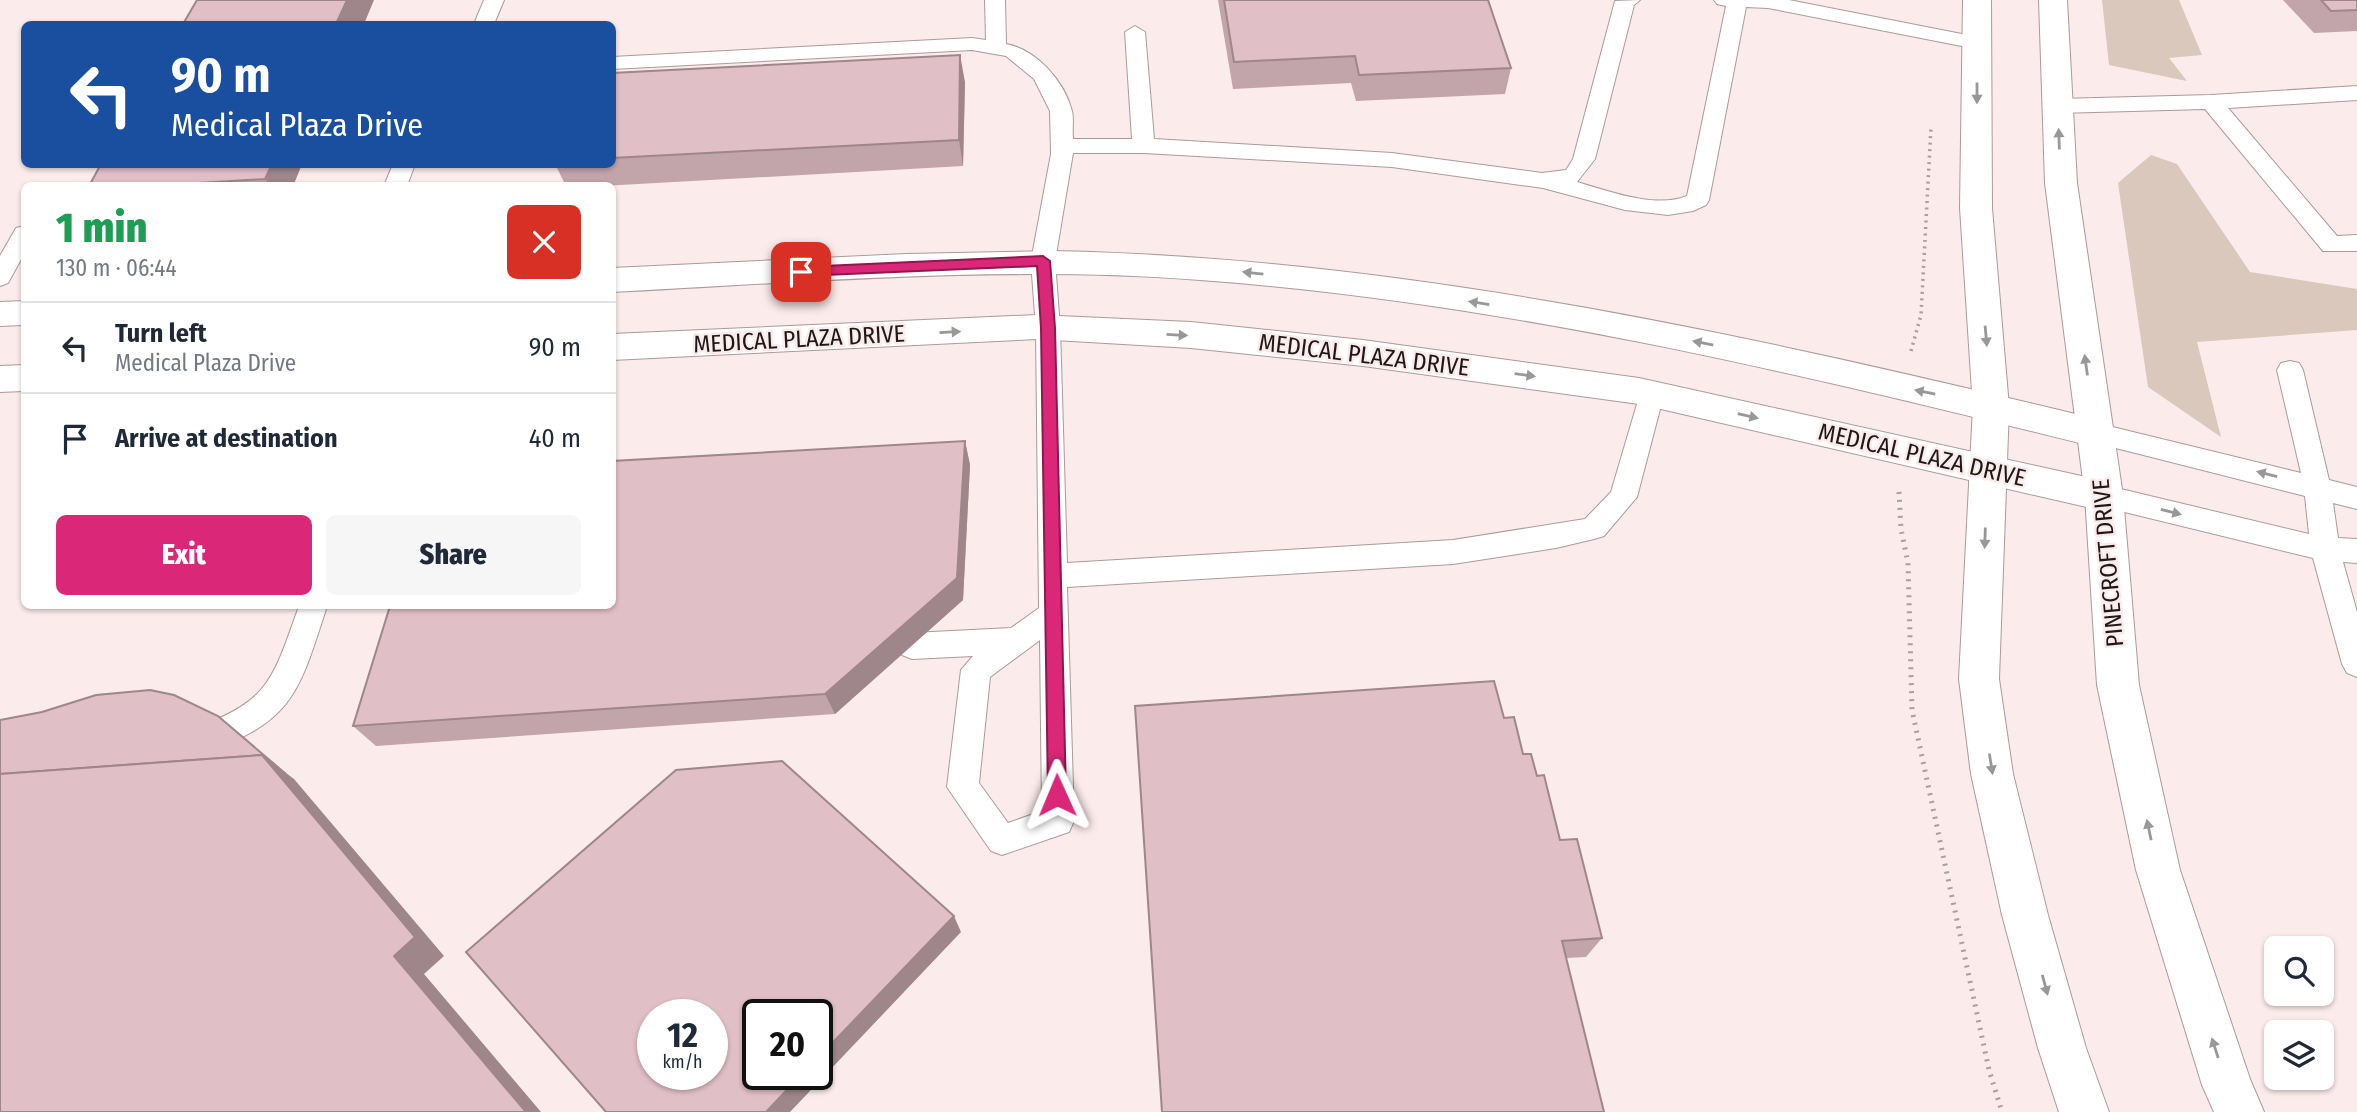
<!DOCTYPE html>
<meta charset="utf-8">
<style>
:root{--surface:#fff;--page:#f6f6f7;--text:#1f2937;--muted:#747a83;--line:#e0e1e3;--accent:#db2777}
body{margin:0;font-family:"Fira Sans Condensed",sans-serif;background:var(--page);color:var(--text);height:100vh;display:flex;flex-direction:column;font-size:26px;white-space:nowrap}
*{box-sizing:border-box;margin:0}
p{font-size:23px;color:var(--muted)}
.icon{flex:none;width:38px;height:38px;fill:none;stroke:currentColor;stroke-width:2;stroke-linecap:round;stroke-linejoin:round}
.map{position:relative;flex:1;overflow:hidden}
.sheet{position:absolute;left:21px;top:182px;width:595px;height:427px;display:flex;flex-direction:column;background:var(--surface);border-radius:10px;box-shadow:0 2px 5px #0004}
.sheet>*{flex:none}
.banner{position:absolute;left:21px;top:21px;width:595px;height:147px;border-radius:10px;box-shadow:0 2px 5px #0004;background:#1a4fa0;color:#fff;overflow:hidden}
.buttons{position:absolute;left:2264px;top:936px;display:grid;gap:14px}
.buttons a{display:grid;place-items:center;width:70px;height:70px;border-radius:10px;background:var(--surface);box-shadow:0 2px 5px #0004;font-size:35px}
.speed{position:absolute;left:637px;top:999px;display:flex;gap:14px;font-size:35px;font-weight:700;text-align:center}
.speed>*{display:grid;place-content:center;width:91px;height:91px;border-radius:50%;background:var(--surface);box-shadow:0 2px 5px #0004;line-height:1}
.speed small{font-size:18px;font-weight:400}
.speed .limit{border:4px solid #111;border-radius:10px;background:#fff;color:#111}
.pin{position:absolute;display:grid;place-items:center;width:60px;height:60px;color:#fff;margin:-30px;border-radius:14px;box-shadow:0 4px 10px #0006}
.me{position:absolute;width:77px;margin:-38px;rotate:359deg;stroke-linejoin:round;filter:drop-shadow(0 0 5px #0008)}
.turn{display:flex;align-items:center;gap:24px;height:147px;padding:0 35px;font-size:32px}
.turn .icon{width:91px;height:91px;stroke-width:2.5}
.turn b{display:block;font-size:49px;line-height:60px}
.round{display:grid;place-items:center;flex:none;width:74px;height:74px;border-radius:10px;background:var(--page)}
.head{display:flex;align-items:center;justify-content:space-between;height:119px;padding:0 35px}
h1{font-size:42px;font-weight:800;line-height:52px;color:#1e9e55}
.action{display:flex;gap:14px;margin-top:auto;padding:14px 35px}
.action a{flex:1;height:80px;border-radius:10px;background:var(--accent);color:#fff;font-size:28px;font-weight:800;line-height:80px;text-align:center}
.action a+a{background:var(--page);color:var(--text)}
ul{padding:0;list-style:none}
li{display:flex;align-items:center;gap:21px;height:91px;padding:0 35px;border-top:2px solid var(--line)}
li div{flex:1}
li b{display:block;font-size:26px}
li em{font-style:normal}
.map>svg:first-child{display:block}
.green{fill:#d9c8bb}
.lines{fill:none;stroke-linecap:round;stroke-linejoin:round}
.service-casing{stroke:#aa9b9a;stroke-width:2}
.minor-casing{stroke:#aa9b9a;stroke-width:2}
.tertiary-casing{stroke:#aa9b9a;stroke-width:2}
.path-far1{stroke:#ab9e9e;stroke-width:3.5;stroke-dasharray:2 4.5;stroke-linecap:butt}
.path{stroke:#ab9e9e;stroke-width:5;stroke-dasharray:2 6;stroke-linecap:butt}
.service{fill:#fff;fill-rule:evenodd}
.minor{fill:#fff;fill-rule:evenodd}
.tertiary{fill:#fff;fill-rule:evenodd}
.wall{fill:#c2a4ab}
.shaded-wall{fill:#9e868b}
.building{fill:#e1bfc7;stroke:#9e868b;stroke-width:2;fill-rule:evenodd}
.oneway{fill:#9a9797}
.route{fill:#db2777;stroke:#8e194d;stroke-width:2}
.labels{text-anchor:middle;stroke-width:5;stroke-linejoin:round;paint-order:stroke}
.street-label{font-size:24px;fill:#1e1818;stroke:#fbebea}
</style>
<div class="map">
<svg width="2357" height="1112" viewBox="0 0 2357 1112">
<rect width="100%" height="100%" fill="#fbebea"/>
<g class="green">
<path d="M2102,0h77l23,55 -33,3 18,23 -78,-16z"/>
<path d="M2151,155l26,9 73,108 107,17v41l-160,12 24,95 -73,-50 -30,-204z"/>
</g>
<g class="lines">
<g class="service-casing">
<g id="service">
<path d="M484,0h20l-10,24h-20z"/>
<path d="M985,0h20l1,44c30,5 59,38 66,67 2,9 0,19 1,28h59l-7,-107 10,-6 10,6 9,107 238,14 150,20 24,-3 7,-11 42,-158 25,-1 -6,5 -39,154 -18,23c31,9 79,27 110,14l39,-190 -9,-2 -3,-4h75l188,37 10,6 -10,6 -209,-41 -22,-1 -37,193 -3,5 -13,6 -25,4 -43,-5 -82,-22 -151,-21 -248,-14h-71l-18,108 5,67 7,235 386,-23 132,-21 26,-27 31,-105 9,-3 9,3 4,7 -27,103 -33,39 -10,3 -38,9 -103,16 -386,23 7,234 -5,11 -67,23 -11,-4 -44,-64 14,-117 12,-14 -61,3 -10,-4 -5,-9 5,-9 10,-4 99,-5 28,-20 -3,-280 -5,-67 20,-107 -1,-43 -16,-32 -28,-23 -34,-6 -360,19v-12l360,-19 14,2zM1040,640l2,171 -34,12 -29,-40 11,-106z"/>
<path d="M2357,86v14l-129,8 109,128 20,-1v16h-34l-118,-142 -147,4 -11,-7 11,-7 153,-4z"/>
<path d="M393,164h22l-8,22h-23z"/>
<path d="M24,226v28l-16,29 -8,3v-30l16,-28z"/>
<path d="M2290,361l9,2 4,7 26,110 28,7v22l-24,-6 5,35 19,1v24l-14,-1 14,50v65l-10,-4 -5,-9 -29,-106 -209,-51 -10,-3 -4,-8 4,-8 10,-3 205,49 -4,-38 -209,-53 -9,-3 -4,-7 4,-7 9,-3 205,50 -24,-103 4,-7z"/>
<path d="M299,606h28c-29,90 -34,116 -128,149l-11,-4 -4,-10 4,-10c81,-30 83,-46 111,-125z"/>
</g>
</g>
<g class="minor-casing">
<g id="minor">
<path d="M1053,251c354,7 700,85 1043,168l13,4 5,10 -5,10 -13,4c-295,-73 -592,-145 -896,-167 -195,-15 -392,2 -588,12v-24l294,-14z"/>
<path d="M24,301v24l-24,1v-24z"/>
<path d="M1037,315l154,7 172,18 276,38 465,103 13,4 6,11 -6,11 -13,4 -465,-107 -276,-38 -172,-18 -154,-9 -425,21v-26z"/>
<path d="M24,365v26l-24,1v-26z"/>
</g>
</g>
<g class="tertiary-casing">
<g id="tertiary">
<path d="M1963,0h28l1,208 17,199 -10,272 14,95 35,141 38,133 23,64h-50l-21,-64 -36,-133 -31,-141 -12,-95 14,-272 -13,-199z"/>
<path d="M2039,0h28l10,183 46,313 16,189 41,185 70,209 14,33h-50l-12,-27 -66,-215 -39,-185 -12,-189 -40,-313z"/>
</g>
</g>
<path class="path-far1" d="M1911,351l10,-36 10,-188"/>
<path class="path" d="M1899,492l2,37 7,34 4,147 77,360 13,42"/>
<use href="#service" class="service"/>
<use href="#minor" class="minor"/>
<use href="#tertiary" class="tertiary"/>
</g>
<g class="wall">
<path d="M1218,0h270l23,68 -6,26 -149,7 -5,-18 -118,6z"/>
<path d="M2283,0h74v31l-43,2z"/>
<path d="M612,73l353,9 -2,84 -361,20h-36l-11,-22h57z"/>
<path d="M302,164l-9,22h-204z"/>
<path d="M965,441l5,24 -7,135 -128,114 -459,32 -23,-20z"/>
<path d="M1504,718l19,36 14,22 23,64 42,98 -16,19 -20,1z"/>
</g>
<g class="shaded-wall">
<path d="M347,0h27l-10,24h-28z"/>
<path d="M960,55l5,27 -2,84 -4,-26z"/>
<path d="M272,164h30l-9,22h-23l-5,-7z"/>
<path d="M965,441l5,24 -7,135 -128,114 -10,-20z"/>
<path d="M262,755l32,24 150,177 -20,18 117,138h-15l-132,-156z"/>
<path d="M954,916l7,16 -171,180h-24l36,-38h15v-15z"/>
</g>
<g class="building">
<path d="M197,0h150l-11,24h-153z"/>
<path d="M1224,0h264l23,68 -152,7 -4,-19 -121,6z"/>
<path d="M2321,0h36v10l-26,1z"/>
<path d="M960,55l-1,85 -347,18v-85z"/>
<path d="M101,164h171l-7,15 -116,7h-60z"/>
<path d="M965,441l-8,137 -132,116 -472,32 37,-120h222v-145z"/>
<path d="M1494,681l10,37 10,-1 9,37h8l6,22 7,-1 16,65 17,-1 25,99 -40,3 42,171h-442l-27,-406z"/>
<path d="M150,690l24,5 44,21 68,58 -24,-19 -262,19v-54l42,-8 54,-17z"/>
<path d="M262,755l153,182 -21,19 132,156h-526v-338z"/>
<path d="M782,761l172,155 -137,143v-44h-59v59h44l-36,38h-160l-140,-160 210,-182zM653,1015h59v59h-59z"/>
</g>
<defs><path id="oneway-solid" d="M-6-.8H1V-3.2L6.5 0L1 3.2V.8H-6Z" transform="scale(1.75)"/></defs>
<g class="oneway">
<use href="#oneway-solid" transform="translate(1977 93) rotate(90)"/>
<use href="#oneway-solid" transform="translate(2059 139) rotate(-92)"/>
<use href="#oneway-solid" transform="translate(1253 273) rotate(-174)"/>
<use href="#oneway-solid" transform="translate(1479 303) rotate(-171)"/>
<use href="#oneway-solid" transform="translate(950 332) rotate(-3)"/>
<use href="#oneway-solid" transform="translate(1177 335) rotate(3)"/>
<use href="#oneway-solid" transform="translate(1986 336) rotate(85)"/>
<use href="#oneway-solid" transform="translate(1703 343) rotate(-168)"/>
<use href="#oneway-solid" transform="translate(2086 365) rotate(-98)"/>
<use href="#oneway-solid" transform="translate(1525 375) rotate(8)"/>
<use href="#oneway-solid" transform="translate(1925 392) rotate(-168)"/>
<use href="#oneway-solid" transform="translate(1748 416) rotate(13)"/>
<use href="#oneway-solid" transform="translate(2267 474) rotate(-166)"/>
<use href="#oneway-solid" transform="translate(2171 512) rotate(14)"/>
<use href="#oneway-solid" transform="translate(1985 538) rotate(92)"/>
<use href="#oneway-solid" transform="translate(1991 764) rotate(81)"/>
<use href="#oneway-solid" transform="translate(2149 830) rotate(-102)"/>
<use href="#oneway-solid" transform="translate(2045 985) rotate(75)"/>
<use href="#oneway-solid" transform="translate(2215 1048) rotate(-108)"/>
</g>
<path class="route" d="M1043,256l7,5 5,67 11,467 -2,6 -7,3 -6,-3 -3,-6 -7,-467 -4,-62 -236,10 -7,-4 7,-5z"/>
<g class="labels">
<g class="street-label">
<text transform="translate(799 339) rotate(-3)" y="8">MEDICAL PLAZA DRIVE</text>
<text transform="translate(1364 355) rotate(7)" y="8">MEDICAL PLAZA DRIVE</text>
<text transform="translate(1922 455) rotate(13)" y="8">MEDICAL PLAZA DRIVE</text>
<text transform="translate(2108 563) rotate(-95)" y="8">PINECROFT DRIVE</text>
</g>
</g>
</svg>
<div class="buttons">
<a><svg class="icon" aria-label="search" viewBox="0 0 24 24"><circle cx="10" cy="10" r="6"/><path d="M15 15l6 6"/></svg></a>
<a><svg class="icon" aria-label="layers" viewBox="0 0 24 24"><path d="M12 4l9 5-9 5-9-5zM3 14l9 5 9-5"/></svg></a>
</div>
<div class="speed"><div>12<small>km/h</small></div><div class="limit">20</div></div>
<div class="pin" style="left:801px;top:272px;background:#d93025"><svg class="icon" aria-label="arrive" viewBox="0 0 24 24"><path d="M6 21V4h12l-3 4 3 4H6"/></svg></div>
<svg class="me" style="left:1057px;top:795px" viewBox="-20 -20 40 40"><path d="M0-17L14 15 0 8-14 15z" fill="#db2777" stroke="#fff" stroke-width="4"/></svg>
<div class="banner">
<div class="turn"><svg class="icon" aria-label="left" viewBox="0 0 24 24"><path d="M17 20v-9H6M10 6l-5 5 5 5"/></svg><div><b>90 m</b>Medical Plaza Drive</div></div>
</div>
<section class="sheet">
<div class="head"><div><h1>1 min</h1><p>130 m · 06:44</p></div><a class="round" style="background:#d93025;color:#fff"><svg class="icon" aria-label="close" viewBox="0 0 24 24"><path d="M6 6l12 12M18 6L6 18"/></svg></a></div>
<ul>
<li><svg class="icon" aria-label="left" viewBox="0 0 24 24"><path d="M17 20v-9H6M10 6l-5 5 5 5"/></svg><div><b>Turn left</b><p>Medical Plaza Drive</p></div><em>90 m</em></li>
<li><svg class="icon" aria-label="arrive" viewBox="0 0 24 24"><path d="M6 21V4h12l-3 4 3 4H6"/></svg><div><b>Arrive at destination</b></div><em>40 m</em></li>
</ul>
<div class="action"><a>Exit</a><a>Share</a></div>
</section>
</div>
